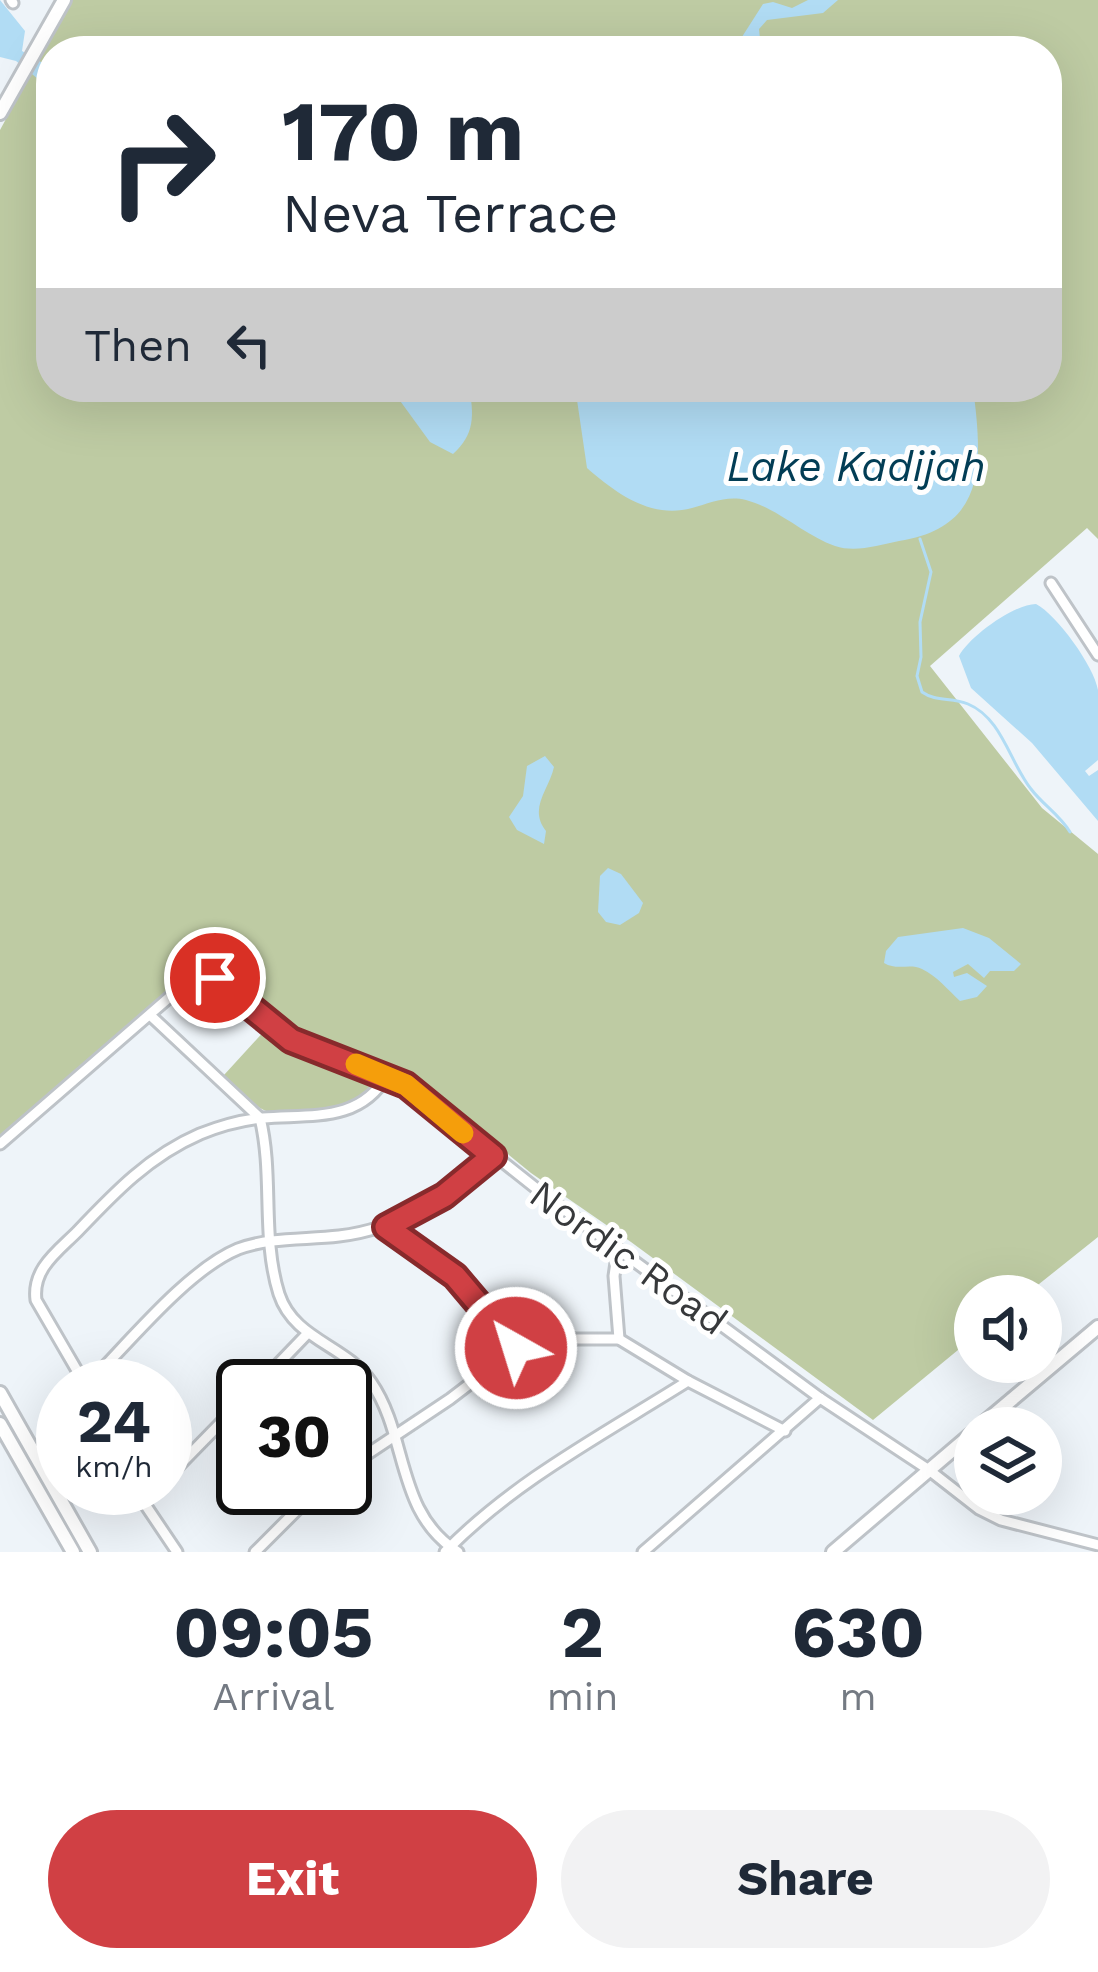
<!DOCTYPE html>
<style>
:root{--surface:#fff;--page:#f2f2f3;--text:#1f2937;--muted:#747a83;--accent:#d04044}
body{margin:0;font-family:"Work Sans",sans-serif;background:var(--page);color:var(--text);height:100vh;display:flex;flex-direction:column;font-size:45px;white-space:nowrap}
*{box-sizing:border-box;margin:0}
p{font-size:39px;color:var(--muted)}
.icon{flex:none;width:66px;height:66px;fill:none;stroke:currentColor;stroke-width:2;stroke-linecap:round;stroke-linejoin:round}
.map{position:relative;height:1552px;overflow:hidden}
.side{display:flex;flex-direction:column;background:var(--surface);flex:1}
.side>*{flex:none}
.hud{position:absolute;left:36px;top:36px;width:1026px;height:366px;border-radius:48px;box-shadow:0 12px 48px #0002;background:#fff;color:var(--text);overflow:hidden}
.buttons{position:absolute;left:954px;top:1275px;display:grid;gap:24px}
.buttons a{display:grid;place-items:center;width:108px;height:108px;border-radius:50%;background:var(--surface);box-shadow:0 12px 48px #0002;font-size:60px}
.speed{position:absolute;left:36px;top:1359px;display:flex;gap:24px;font-size:60px;font-weight:700;text-align:center}
.speed>*{display:grid;place-content:center;width:156px;height:156px;border-radius:50%;background:var(--surface);box-shadow:0 12px 48px #0002;line-height:1}
.speed small{font-size:30px;font-weight:400}
.speed .limit{border:6px solid #111;border-radius:18px;background:#fff;color:#111}
.pin{position:absolute;display:grid;place-items:center;width:102px;height:102px;color:#fff;margin:-51px;border:6px solid #fff;border-radius:50%;box-shadow:0 3px 12px #0007}
.me{position:absolute;width:132px;margin:-66px;rotate:321deg;stroke-linejoin:round;filter:drop-shadow(0 0 9px #0008)}
.turn{display:flex;align-items:center;gap:42px;height:252px;padding:0 48px;font-size:54px}
.turn .icon{width:156px;height:156px;stroke-width:2.5}
.turn b{display:block;font-size:84px;line-height:102px}
.then{display:flex;align-items:center;height:114px;padding:0 48px;background:#0003;gap:24px;font-size:45px}
.eta{display:flex;justify-content:space-evenly;align-items:center;height:204px;text-align:center}
.eta b{font-size:72px;font-weight:700;line-height:84px}
.cta{display:flex;gap:24px;margin-top:auto;padding:24px 48px}
.cta a{flex:1;height:138px;border-radius:72px;background:var(--accent);color:#fff;font-size:48px;font-weight:700;line-height:138px;text-align:center}
.cta a+a{background:var(--page);color:var(--text)}
.map>svg:first-child{display:block}
.green{fill:#becba3;fill-rule:evenodd}
.water{fill:#b1dcf4}
.lines{fill:none;stroke-linecap:round;stroke-linejoin:round}
.stream{stroke:#b1dcf4;stroke-width:3}
.minor-casing{stroke:#bec3c8;stroke-width:15}
.major-casing{stroke:#bec3c8;stroke-width:18}
.minor{stroke:#fff;stroke-width:9}
.major{stroke:#fff;stroke-width:12}
.route-casing{stroke:#872a2c;stroke-width:30}
.route{stroke:#d04044;stroke-width:21}
.slow{stroke:#f59e0b;stroke-width:21}
.labels{text-anchor:middle;stroke-width:10;stroke-linejoin:round;paint-order:stroke}
.street-label{font-size:39px;fill:#37393b;stroke:#fff}
.water-label{font-size:42px;font-style:italic;fill:#023d55;stroke:#fff}
</style>
<div class="map">
<svg width="1098" height="1552" viewBox="0 0 1098 1552">
<rect width="100%" height="100%" fill="#eef4f9"/>
<g class="green">
<path d="M71,0h1027v539l-11,-11 -157,138 112,142 56,46v383l-74,59h-49v40l-102,84 -242,-178 -100,-69 -125,-102 -108,-37 -93,-76 -205,177v-1005zM51,51h996v336h-996z"/>
<path d="M268,1027l31,22 73,25 6,11c-26,21 -87,42 -118,23 -13,-8 -25,-22 -36,-33z"/>
</g>
<g class="water">
<path d="M0,0l25,31 -3,20 19,11 10,1v65l-9,-8c2,-15 -8,-29 -4,-41l-22,-18 -16,-4z"/>
<path d="M808,0h30l-15,13 -56,7 -8,9 1,10 11,12h-38l30,-47 10,-2 19,6z"/>
<path d="M390,387h79c5,28 6,47 -16,67l-23,-12z"/>
<path d="M582,387h391c9,73 16,140 -74,154 -21,4 -43,12 -64,5 -31,-11 -56,-37 -89,-46 -19,-5 -36,3 -54,8 -41,11 -75,-14 -105,-40l-10,-68z"/>
<path d="M1036,604c21,11 58,62 62,86 0,22 0,48 0,70l-13,11 4,5 9,-6v51l-66,-78 -61,-55 -12,-32c10,-19 55,-52 77,-52z"/>
<path d="M545,756l9,11c-5,23 -26,41 -8,64l-2,13 -27,-14 -8,-13 14,-21 4,-30z"/>
<path d="M608,868l13,6 22,29 -4,10 -19,12 -14,-3 -8,-10 2,-36z"/>
<path d="M963,928l26,10 32,26 -7,7h-24l-6,7 -16,-14 -15,8 1,5 13,-4 20,13 -10,11 -17,4c-12,-11 -23,-25 -38,-32 -12,-6 -25,2 -38,-6l2,-12 12,-14z"/>
</g>
<g class="lines">
<path class="stream" d="M920,539l11,33 -11,50 1,35 -4,19 5,16c14,10 30,5 46,12 34,14 42,59 63,85 12,16 28,25 39,43"/>
<g class="minor-casing">
<g id="minor">
<path d="M11,0l2,3"/>
<path d="M1051,583l47,72"/>
<path d="M150,1015l110,103c14,57 1,119 19,176 15,46 67,51 92,88 38,55 24,130 87,170"/>
<path d="M0,1144l187,-162 15,-5 13,1 76,62 115,45 141,112 273,201 109,72 50,39 22,11 97,25"/>
<path d="M386,1227l70,49 60,72"/>
<path d="M618,1249l-4,27 5,63"/>
<path d="M86,1386l-50,-86c-4,-31 21,-48 41,-68 37,-39 72,-76 123,-98 20,-8 41,-14 63,-16 47,-4 97,5 124,-43"/>
<path d="M86,1386c40,-40 101,-116 152,-137 32,-12 67,-9 101,-13 62,-7 108,-40 154,-79"/>
<path d="M257,1386l50,-52"/>
<path d="M345,1469l105,-70 72,-55 29,-5h68l69,42 97,50"/>
<path d="M165,1480l78,-80"/>
<path d="M134,1488l43,64"/>
<path d="M143,1503l14,-15"/>
<path d="M255,1552l64,-64"/>
<path d="M445,1552c69,-71 159,-118 243,-171"/>
<path d="M643,1552l177,-154"/>
</g>
</g>
<g class="major-casing">
<g id="major">
<path d="M0,113l64,-113"/>
<path d="M0,1393l90,159"/>
<path d="M0,1424l73,128"/>
<path d="M978,1428l120,-101"/>
<path d="M833,1552l142,-121"/>
</g>
</g>
<use href="#minor" class="minor"/>
<use href="#major" class="major"/>
</g>
<g class="lines">
<g class="route-casing">
<path id="route" d="M215,978l76,62 115,45 87,71 -49,40 -58,31 69,49 61,72"/>
</g>
<use href="#route" class="route"/>
<path class="slow" d="M356,1064l50,21 57,48"/>
</g>
<g class="labels">
<g class="street-label">
<text transform="translate(629 1257) rotate(36)" y="14">Nordic Road</text>
</g>
<g class="water-label">
<text x="856" y="481">Lake Kadijah</text>
</g>
</g>
</svg>
<div class="buttons">
<a><svg class="icon" aria-label="sound" viewBox="0 0 24 24"><path d="M4 9h4l5-4v14l-5-4H4zM17 9q2 3 0 6"/></svg></a>
<a><svg class="icon" aria-label="layers" viewBox="0 0 24 24"><path d="M12 4l9 5-9 5-9-5zM3 14l9 5 9-5"/></svg></a>
</div>
<div class="speed"><div>24<small>km/h</small></div><div class="limit">30</div></div>
<div class="pin" style="left:215px;top:978px;background:#d93025"><svg class="icon" aria-label="arrive" viewBox="0 0 24 24"><path d="M6 21V4h12l-3 4 3 4H6"/></svg></div>
<svg class="me" style="left:516px;top:1348px" viewBox="-20 -20 40 40"><circle r="17" fill="#d04044" stroke="#fff" stroke-width="3"/><path d="M0-11L8 9 0 5-8 9z" fill="#fff"/></svg>
<div class="hud">
<div class="turn"><svg class="icon" aria-label="right" viewBox="0 0 24 24"><path d="M7 20v-9h11M14 6l5 5-5 5"/></svg><div><b>170 m</b>Neva Terrace</div></div>
<div class="then">Then<svg class="icon" aria-label="left" viewBox="0 0 24 24"><path d="M17 20v-9H6M10 6l-5 5 5 5"/></svg></div>
</div>
</div>
<section class="side">
<div class="eta">
<div><b>09:05</b><p>Arrival</p></div>
<div><b>2</b><p>min</p></div>
<div><b>630</b><p>m</p></div>
</div>
<div class="cta"><a>Exit</a><a>Share</a></div>
</section>
